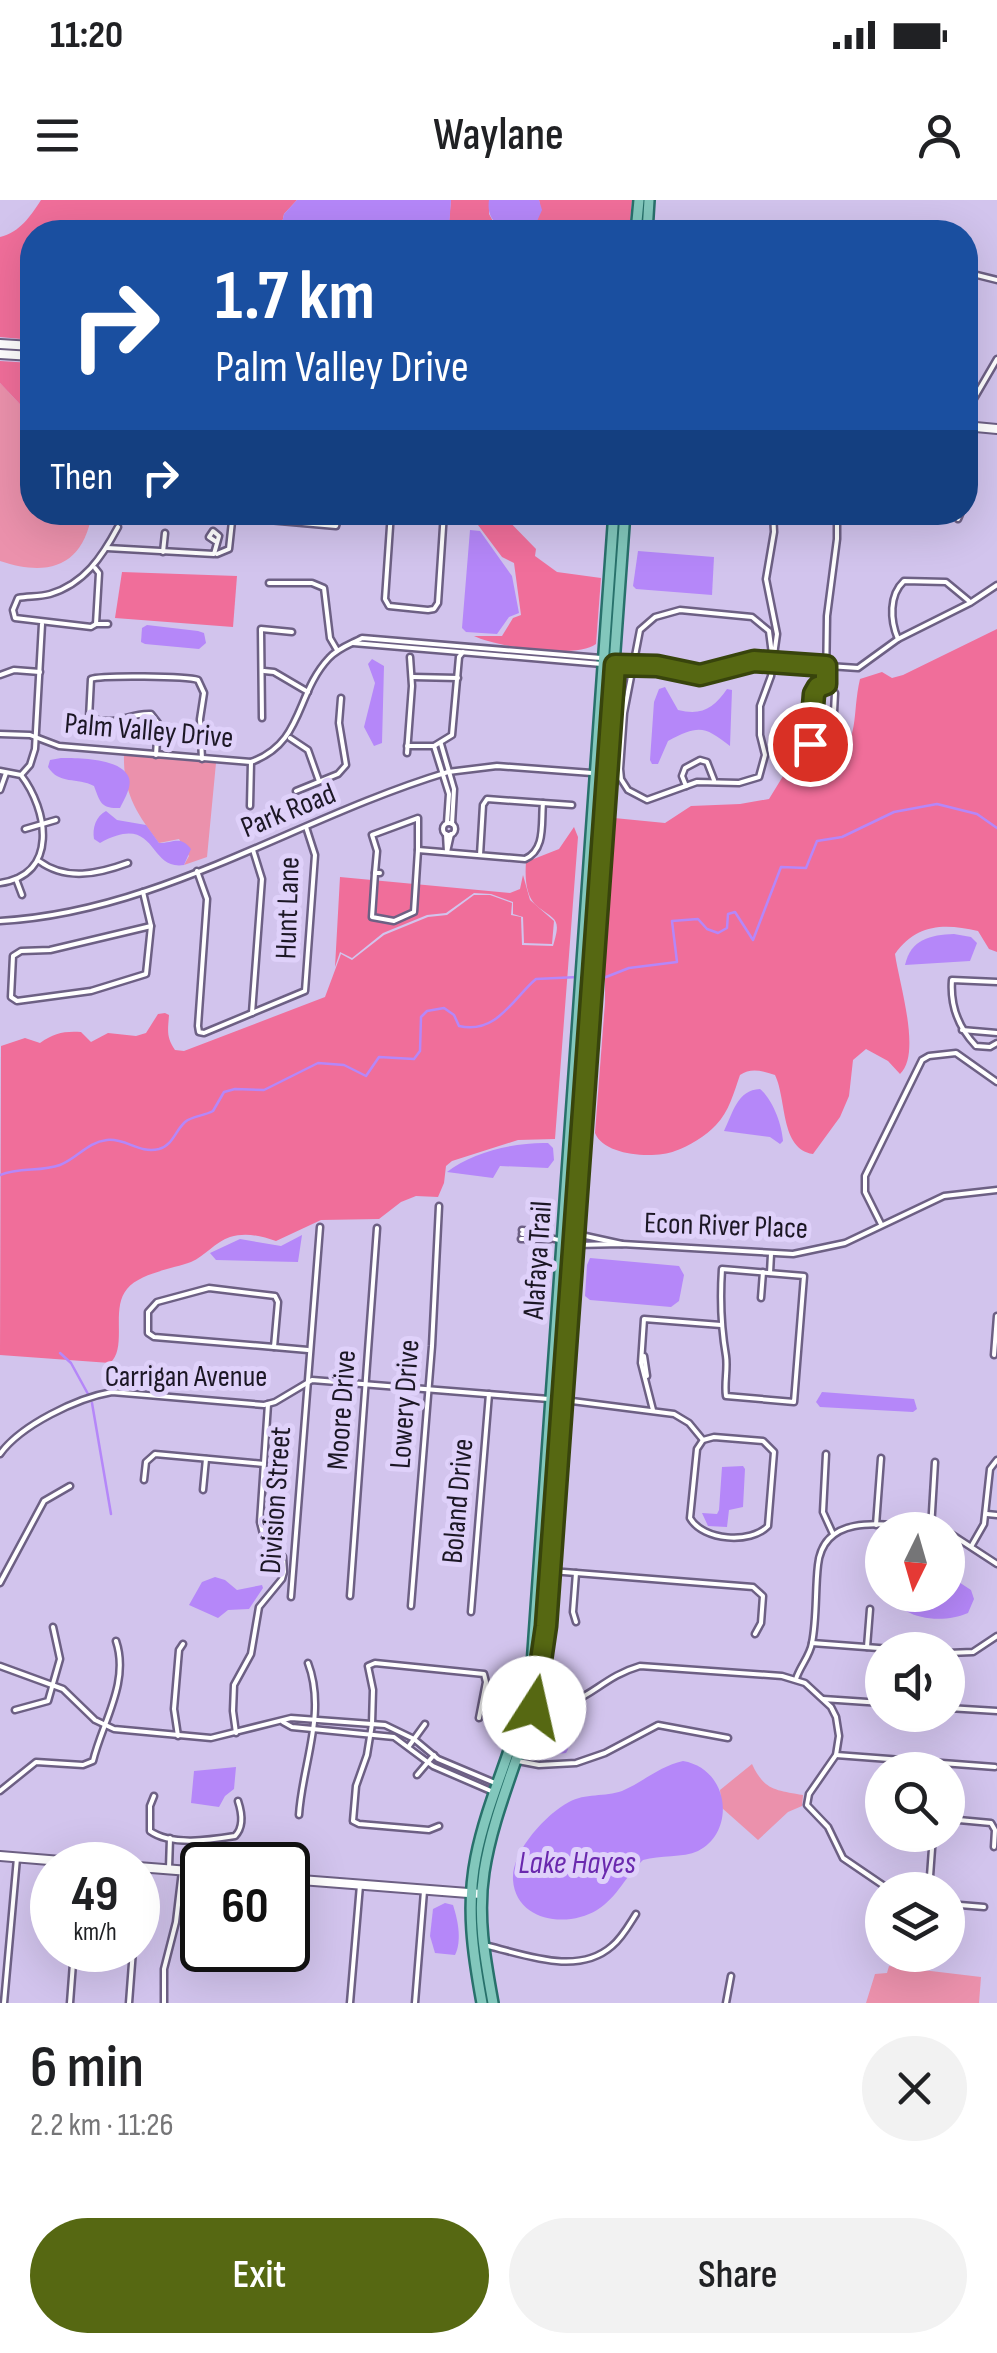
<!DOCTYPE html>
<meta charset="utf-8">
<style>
:root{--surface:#fff;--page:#f2f2f2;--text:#202124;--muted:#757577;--accent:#566812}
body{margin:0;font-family:"Sofia Sans Condensed",sans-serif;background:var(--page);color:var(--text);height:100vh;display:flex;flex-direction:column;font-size:38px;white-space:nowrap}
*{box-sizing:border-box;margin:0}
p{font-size:32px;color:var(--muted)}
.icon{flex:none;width:55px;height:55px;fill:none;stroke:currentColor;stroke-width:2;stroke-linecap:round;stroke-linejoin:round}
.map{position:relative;height:1803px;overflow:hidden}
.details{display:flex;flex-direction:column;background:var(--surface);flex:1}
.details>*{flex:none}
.top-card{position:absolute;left:20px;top:20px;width:958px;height:305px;border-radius:40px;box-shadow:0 10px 40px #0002;background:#1a4fa0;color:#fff;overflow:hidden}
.needle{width:65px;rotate:185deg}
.controls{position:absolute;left:865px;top:1312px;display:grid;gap:20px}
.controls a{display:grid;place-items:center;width:100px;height:100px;border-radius:50%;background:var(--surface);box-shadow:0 10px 40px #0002;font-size:50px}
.speed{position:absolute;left:30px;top:1642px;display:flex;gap:20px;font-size:50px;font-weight:700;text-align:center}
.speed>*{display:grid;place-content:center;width:130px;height:130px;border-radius:50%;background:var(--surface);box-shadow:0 10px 40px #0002;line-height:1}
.speed small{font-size:25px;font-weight:400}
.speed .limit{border:5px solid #111;border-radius:15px;background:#fff;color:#111}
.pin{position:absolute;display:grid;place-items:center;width:85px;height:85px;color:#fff;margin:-42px;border:5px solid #fff;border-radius:50%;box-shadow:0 2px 10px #0007}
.me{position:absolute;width:110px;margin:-55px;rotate:10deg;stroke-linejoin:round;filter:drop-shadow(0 0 8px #0008)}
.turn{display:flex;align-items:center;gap:35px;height:210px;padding:0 30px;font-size:45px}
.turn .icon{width:130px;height:130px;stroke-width:2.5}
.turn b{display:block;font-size:70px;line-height:85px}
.then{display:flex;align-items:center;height:95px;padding:0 30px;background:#0003;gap:20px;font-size:38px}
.round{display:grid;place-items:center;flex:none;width:105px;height:105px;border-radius:52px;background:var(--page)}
.summary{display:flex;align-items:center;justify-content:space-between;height:170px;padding:0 30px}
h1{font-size:60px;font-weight:600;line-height:75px}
.primary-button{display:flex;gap:20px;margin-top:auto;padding:20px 30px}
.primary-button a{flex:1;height:115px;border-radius:60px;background:var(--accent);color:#fff;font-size:40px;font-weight:600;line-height:115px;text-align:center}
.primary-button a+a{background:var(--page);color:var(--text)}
.status{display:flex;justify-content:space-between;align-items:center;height:70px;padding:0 50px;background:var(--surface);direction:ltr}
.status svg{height:28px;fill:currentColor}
header{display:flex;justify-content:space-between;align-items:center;height:130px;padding:0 30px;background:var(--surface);font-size:45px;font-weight:600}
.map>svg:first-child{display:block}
.green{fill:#eb91ac}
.forest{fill:#f06e9a}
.water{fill:#b587f9}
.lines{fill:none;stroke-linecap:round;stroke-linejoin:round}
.stream{stroke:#b587f9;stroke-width:2.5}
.street-casing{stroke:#6d6084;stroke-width:9}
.secondary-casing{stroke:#6d6084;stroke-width:12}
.primary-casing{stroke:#28716b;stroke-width:14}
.street{stroke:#fff;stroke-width:4}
.secondary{stroke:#fff;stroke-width:8}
.primary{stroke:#82c7bc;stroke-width:9}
.route-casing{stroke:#38440c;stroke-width:25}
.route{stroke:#566812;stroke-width:18}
.labels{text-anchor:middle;stroke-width:10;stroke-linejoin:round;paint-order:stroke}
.street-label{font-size:30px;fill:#1c1725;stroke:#dfd1fa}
.water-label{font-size:32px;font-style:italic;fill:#6a29ae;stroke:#dfd1fa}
</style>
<div class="status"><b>11:20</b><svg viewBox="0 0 49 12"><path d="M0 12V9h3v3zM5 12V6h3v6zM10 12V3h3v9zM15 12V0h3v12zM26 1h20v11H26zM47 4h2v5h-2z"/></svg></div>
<header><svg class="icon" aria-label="menu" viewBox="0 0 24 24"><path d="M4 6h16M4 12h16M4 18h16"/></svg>Waylane<svg class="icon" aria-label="person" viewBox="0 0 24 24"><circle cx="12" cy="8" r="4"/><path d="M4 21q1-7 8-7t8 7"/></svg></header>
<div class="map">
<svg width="997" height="1803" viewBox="0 0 997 1803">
<rect width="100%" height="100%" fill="#d2c4ed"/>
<g class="green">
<path d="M0,183l32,34v95l60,1c-9,54 -44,64 -92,48z"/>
<path d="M124,555l92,8 -9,94 -23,8 5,-9 -10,-17 -20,4c-22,-29 -36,-50 -35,-88z"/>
<path d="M752,1564c12,26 23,26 51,31l-1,11 -14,6 -30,28 -36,-32 -2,-18z"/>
<path d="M889,1766l92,11 -2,26h-113l9,-29 12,-1z"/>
</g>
<g class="forest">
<path d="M41,0h256l-13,14 -4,18h-248v108l-32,-3v-100c20,-5 30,-20 41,-37z"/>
<path d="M451,0h38v14l5,9 47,-12 -2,-11h93l-3,32h-181z"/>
<path d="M0,161l32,2v54l-32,-34z"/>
<path d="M472,313h29l35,36 -1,7 22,16 44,6 -5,66c-20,15 -100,3 -122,-8h28l11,-18 8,-3 -7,-52 -12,-6 -30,-40z"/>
<path d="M122,372l115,4 -4,51 -118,-9z"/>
<path d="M997,429v323l-8,-3 -11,-18c-34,-8 -62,-7 -83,23 4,29 27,100 5,120l-12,-13 -22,-12 -13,11 -4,36 -9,21 -27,37c-33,-5 -26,-54 -38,-79 -12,-4 -24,-8 -35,0 -6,17 -11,37 -24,50 -10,11 -27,21 -41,26 -21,8 -71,5 -80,-18l10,-131v-90l9,-94 51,5 26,-17 49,-2 29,-5 19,-31 2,-25 8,31c12,5 19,3 30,-6 34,-28 23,-50 32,-89l22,-7 10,6 11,-3z"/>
<path d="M574,627l4,10 -23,302 -37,1 -66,21 -6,5 -2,17 -6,14 -22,-1 -15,6 -22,17 -58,1 -45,21c-15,-5 -30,-9 -46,-4 -15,5 -25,19 -39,25 -19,7 -51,11 -64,27 -17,20 1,58 -17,74l-110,-8 1,-309 24,-8 15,5c14,-10 24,-12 41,-11l10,10 17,-9 28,3 10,-3 12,-19 7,-1 4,2c-1,15 -3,22 6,35l9,1 141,-54 16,-43 11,6 32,-25 44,-18 19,-2 27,-20h16l22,8 -1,12 10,2 1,28 31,1c8,-27 4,-25 -15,-39 -13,-10 -13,-31 -12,-45l33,-13z"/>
<path d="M523,675l7,25 24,21 -2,23 -28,-1 -1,-26 -10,-3v-12l-22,-8 -17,-1 -28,20 -19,2 -44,18 -31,25 -12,-6 -5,15 5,-90 170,16 10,-4z"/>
</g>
<g class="water">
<path d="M297,0h154l-2,28 -1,4h-168l4,-18z"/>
<path d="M489,0h50l3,10 -8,18c-23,5 -49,0 -45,-28z"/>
<path d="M470,330l10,1 32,45 7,37 -10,4 -12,17 -31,-2 -4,-4z"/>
<path d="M638,351l76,6 -2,38 -76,-6 -3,-3z"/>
<path d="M147,425l51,6 6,2 2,10 -7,6 -54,-5 -4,-2 1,-14z"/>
<path d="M372,459l12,7 -2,77 -8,3 -10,-19 11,-44 -7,-19z"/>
<path d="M665,487l13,23c24,6 36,-2 49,-21l5,1 -2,56c-25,-19 -30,-22 -62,-5l-10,23h-6l-2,-4 4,-58 5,-13z"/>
<path d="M61,558c17,0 61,0 68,20 3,9 -5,22 -9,30 -19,1 -20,-6 -26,-22 -17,-9 -35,-1 -46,-19l2,-7z"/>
<path d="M106,611l11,9 29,5 13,18c15,0 21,-8 32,6l-7,16c-37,6 -26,-54 -84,-22l-6,-4c-2,-11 2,-23 12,-28z"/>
<path d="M954,734l17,3 6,6 -7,18 -65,4c6,-26 25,-30 49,-31z"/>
<path d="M760,889c13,11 22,36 23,52l-3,3 -10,-7 -46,-6c9,-18 13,-41 36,-42z"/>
<path d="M548,943l5,5 1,12 -6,8 -48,-2 -7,12 -46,-6c25,-20 69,-30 101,-29z"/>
<path d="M302,1035l-4,27 -82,-2 -6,-7 30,-14 41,7z"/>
<path d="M590,1058l89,8 5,9 -5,26 -8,6 -81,-7 -5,-4 2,-31z"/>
<path d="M822,1192l92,7 3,10 -4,3 -93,-5 -4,-5z"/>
<path d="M743,1266l2,3 -2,38 -14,3 -2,17 -19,-1 -6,-13 15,1 2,-4 3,-43z"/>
<path d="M948,1375l23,15 3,9 -6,14c-18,8 -45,8 -62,-2v-16h42z"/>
<path d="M215,1377l10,3 12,10 25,-5 1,3 -14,21 -21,1 -10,8 -29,-13 13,-23z"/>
<path d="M560,1519l7,1c3,10 5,24 -1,33l-25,3 -3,-16 4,-17z"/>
<path d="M683,1561c47,8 53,71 15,90 -15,7 -38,4 -55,9 -17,15 -25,37 -46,50 -29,18 -81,12 -84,-30 -2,-28 33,-66 56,-78 16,-9 36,-5 53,-11 21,-9 38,-25 61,-30z"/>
<path d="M236,1567l-2,22 -9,7 -6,11 -28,-4 3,-32z"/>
<path d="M445,1703l8,2c5,15 9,36 2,50l-20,-2 -5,-17 3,-27z"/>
</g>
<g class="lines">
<g class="stream">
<path d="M596,777h10l23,-9 48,-6 -5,-41 26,-2 9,10 11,4 9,-5 1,-14 7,-2 18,28 28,-73 25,1 11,-27 25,-4 52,-25 43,-8 40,10 20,14"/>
<path d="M0,975c19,-8 41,-3 60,-10 18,-7 27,-23 47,-25 19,-2 32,14 52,9 14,-4 16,-18 26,-27 7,-6 19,-6 28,-11l11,-19 11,-3 29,1 54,-27 26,2 22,11 13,-19 35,2 6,-8 1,-34 6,-6 17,-3 10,7 5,11c38,9 55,-29 77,-47l42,-2"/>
<path d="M60,1153l11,10 17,31"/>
<path d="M92,1203l19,111"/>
</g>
<g class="street-casing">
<g id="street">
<path d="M965,72l32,8"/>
<path d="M965,214l32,-55"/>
<path d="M248,312l-1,6 89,8 4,-14"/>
<path d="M391,312l-6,87 4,7 39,4 6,-1 4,-6 6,-91"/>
<path d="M898,315v-3"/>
<path d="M958,319l3,-7"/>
<path d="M107,348l107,6 5,-18 -6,-5 -4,6 6,4"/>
<path d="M163,352l2,-19"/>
<path d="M217,354l12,-5 4,-37"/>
<path d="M95,368l4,5 -3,51h12"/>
<path d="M269,383h43l12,5 6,50 7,12"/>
<path d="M96,424l-5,3 -76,-9 -2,-8 5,-12c10,-2 21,-1 32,-4 34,-10 52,-37 68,-67"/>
<path d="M898,439c-8,-19 -9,-44 6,-58l42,1 23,19"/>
<path d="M353,443l249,21"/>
<path d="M616,458l12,1 6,5"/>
<path d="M773,462l-4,-31 -17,-14 -72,-7 -25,7 -15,13 -16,83 -4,56 1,10 7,11 19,10 50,-18 42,1 20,-6 6,-22 -5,-20v-29l11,-30 6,-42 -11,-55 8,-47 -1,-20"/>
<path d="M616,465l55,3 29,7 55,-14 103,7 40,-29 72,-36 27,-18"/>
<path d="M264,471l10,1 34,20"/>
<path d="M0,475l14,-5 26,2"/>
<path d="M413,477l45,1"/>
<path d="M826,484c-20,9 -15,41 -16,60l12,14 9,-3 5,-8 -3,-16 2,-38 -9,-9 1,-68 10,-77v-27"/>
<path d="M262,518l-1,-89 31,3"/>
<path d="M0,534l30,1 29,11 192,16c53,-19 44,-68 78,-104 9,-10 22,-14 33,-20l239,20"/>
<path d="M290,538l18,12 11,31"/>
<path d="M441,544l13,45 -2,35"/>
<path d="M407,546h27l18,-11 7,-78 4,-5"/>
<path d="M434,546l15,48 -2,29"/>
<path d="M407,553l5,-67 -2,-29"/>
<path d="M156,555l2,-32 -7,-9c-26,-1 -28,13 -62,4l2,-39c10,-4 96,-3 107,1l6,13 -4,26 2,40"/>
<path d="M0,571l21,4c27,35 38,100 -21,108"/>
<path d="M22,574l8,-9 5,-16 7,-125"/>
<path d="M686,586l-4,-10 3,-8 15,-8 7,2 7,18"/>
<path d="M0,590l6,-17"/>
<path d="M296,591l42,-17 8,-9 -7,-42 2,-25"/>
<path d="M543,603l29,2"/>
<path d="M250,606l1,-44"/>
<circle cx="449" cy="629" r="6"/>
<path d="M25,629l31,-9"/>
<path d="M446,634l1,18 4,-18"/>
<path d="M39,661c27,20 59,13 89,2"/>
<path d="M197,671l10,28 -9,127 1,6 5,1 101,-42 10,-136 -9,-28"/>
<path d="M375,673l2,-22 -5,-16 46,-17v32"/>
<path d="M380,673h-5l-3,44 22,4 20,-9 4,-62 107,9c21,-9 16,-36 18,-56l-56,-4 -4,6 -3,50"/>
<path d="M16,679l6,16"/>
<path d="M143,692l8,34"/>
<path d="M0,721c160,-9 298,-104 448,-149l49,-6 95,7"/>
<path d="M151,726l-5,48 -55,17 -74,10 -6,-4 2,-41 8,-5 29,-1z"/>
<path d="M997,782l-45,-2c-2,26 6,47 24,66l14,1 7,-4"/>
<path d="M252,813l10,-134 -9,-29"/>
<path d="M962,830l35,3"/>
<path d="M881,1024l-16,-32v-16l57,-116 7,-4 27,-3 41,29"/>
<path d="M575,1029l6,6 41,9"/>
<path d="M522,1030c15,1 24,8 37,10"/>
<path d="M522,1034l25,2"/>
<path d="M521,1039h29"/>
<path d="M575,1045l47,-1 171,10 52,-11 99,-47 53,-6"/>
<path d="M722,1069l82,7 -10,126 -68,-6c-2,-13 2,-27 0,-40 -5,-29 -6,-57 -4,-87z"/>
<path d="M770,1073l1,-19"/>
<path d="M209,1088l66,8 3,6 -4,45 -120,-10 -6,-4v-21l9,-10z"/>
<path d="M761,1098l2,-26"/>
<path d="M274,1147l34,3"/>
<path d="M994,1155l3,-39"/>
<path d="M644,1156l3,20"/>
<path d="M564,1200l110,14 15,9 14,17"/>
<path d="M653,1210l-12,-47 3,-44 77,6"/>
<path d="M714,1237l49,4 11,11 -6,74c-17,18 -65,15 -78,-8l7,-69 6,-9z"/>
<path d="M0,1254c21,-29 77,-56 112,-62l152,13 11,-3 37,-22 237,19"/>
<path d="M826,1254l-3,58 10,22"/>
<path d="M144,1280l2,-18 9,-8 109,10"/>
<path d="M203,1290l3,-31"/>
<path d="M987,1314l10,1"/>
<path d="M876,1325l5,-67"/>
<path d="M931,1329l4,-67"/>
<path d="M948,1332l49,32"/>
<path d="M972,1345l12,-21 6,-55 7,-9"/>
<path d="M551,1371l202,16 10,9 -2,27 -6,11"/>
<path d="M576,1373l-3,39 3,10"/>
<path d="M0,1383l44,-82 26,-15"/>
<path d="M350,1396l27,-368"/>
<path d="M291,1397l29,-370"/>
<path d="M411,1406l21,-260 7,-140"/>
<path d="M471,1412l18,-218"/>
<path d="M812,1443l93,7"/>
<path d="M867,1447l3,-38"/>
<path d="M948,1453l25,-1 24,-16"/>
<path d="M0,1466l63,23 32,31 19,9 97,9 80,-20 94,7 29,14 24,20 57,24"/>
<path d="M796,1479c4,-13 14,-23 16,-36 5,-25 3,-53 6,-78 6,-58 80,-38 119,-35"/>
<path d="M823,1499l59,4"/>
<path d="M533,1508c54,2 62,-29 107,-42l142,10 23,7 26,24 5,10 3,19 -3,19 -27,39 -2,11 21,22 15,31 47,32"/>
<path d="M948,1508l49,3"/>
<path d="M15,1510l33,-9 12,-42 -7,-32"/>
<path d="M283,1522l9,5 102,10 39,29 58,25"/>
<path d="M236,1533l-3,-22 1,-26 17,-31 8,-47 23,-28 2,-7 -1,-15 -20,-23 -3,-12 8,-118"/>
<path d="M178,1536l-4,-27 5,-59 4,-6"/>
<path d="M409,1546l16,-22"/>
<path d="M836,1555l159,12"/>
<path d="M518,1561l21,4 37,-2 29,-10 53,-28 70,13"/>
<path d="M417,1575l17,-20"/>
<path d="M0,1591l36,-29 47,3 10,-4c9,-38 37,-79 23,-120"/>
<path d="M154,1596l-4,10v25c21,15 60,9 85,5 9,-9 7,-23 3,-35"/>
<path d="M299,1615c3,-50 28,-102 9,-152"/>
<path d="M948,1619l43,4 4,7 -1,17"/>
<path d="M439,1626l-10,4 -70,-6 -6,-3 3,-35 11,-31 5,-31 1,-34 -5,-24 7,-3 109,11 2,8 -7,36"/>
<path d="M169,1668l1,-30"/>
<path d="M138,1688l1,-20"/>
<path d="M929,1690l4,-55"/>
<path d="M948,1704l36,3"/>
<path d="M488,1746c38,9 90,30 124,0 10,-8 17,-21 24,-32"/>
<path d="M4,1803l13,-145"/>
<path d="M70,1803l4,-53"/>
<path d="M129,1803l4,-53"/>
<path d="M164,1803v-34l12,-47 6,-51"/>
<path d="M350,1803l10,-118"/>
<path d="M415,1803l9,-112"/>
<path d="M726,1803l5,-27"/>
</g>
</g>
<g class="secondary-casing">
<g id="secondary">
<path d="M0,144l32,2"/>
<path d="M0,154l32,2"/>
<path d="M965,226l32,3"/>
<path d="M0,1656l110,9"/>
<path d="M138,1667l64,5"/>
<path d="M288,1679l193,15"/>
</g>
</g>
<g class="primary-casing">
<g id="primary">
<path d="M636,32l3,-32"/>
<path d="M647,32l2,-32"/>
<path d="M482,1803c-9,-49 -16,-96 -6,-146 13,-65 46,-125 56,-192l82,-1153"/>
<path d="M493,1803c-8,-44 -16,-86 -9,-131 11,-72 48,-137 58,-209l83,-1151"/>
</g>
</g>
<use href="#street" class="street"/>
<use href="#secondary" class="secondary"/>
<use href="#primary" class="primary"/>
</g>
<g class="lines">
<g class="route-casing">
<path id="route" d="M534,1508l12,-82 69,-961 42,1 43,9 54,-14 72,5v18l-8,3 -4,7 -4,50"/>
</g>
<use href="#route" class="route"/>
</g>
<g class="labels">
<g class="street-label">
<text transform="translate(149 530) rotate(5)" y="10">Palm Valley Drive</text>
<text transform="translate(288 610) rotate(-22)" y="10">Park Road</text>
<text transform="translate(287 708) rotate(-88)" y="10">Hunt Lane</text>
<text transform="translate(726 1025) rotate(2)" y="10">Econ River Place</text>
<text transform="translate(537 1060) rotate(-86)" y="10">Alafaya Trail</text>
<text x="186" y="1186">Carrigan Avenue</text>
<text transform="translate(404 1204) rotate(-86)" y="10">Lowery Drive</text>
<text transform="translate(341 1210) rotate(-86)" y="10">Moore Drive</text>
<text transform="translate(275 1300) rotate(-86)" y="10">Division Street</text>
<text transform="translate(457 1301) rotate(-85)" y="10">Boland Drive</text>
</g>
<g class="water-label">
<text x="577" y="1673">Lake Hayes</text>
</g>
</g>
</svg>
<div class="controls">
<a><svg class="needle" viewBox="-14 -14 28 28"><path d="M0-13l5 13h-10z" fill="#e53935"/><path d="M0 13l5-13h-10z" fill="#757577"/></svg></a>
<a><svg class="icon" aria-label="sound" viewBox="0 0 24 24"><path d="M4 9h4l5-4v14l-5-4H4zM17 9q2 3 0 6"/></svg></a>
<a><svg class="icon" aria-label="search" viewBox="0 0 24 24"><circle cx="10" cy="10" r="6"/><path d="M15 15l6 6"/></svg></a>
<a><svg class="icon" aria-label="layers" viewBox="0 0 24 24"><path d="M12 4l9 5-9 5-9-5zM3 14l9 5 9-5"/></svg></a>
</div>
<div class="speed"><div>49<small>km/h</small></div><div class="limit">60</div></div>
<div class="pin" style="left:810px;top:544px;background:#d93025"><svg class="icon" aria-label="arrive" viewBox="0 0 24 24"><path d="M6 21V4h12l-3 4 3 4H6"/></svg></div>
<svg class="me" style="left:534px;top:1508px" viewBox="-20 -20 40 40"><circle r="19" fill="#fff"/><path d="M0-13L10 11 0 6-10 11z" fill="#566812"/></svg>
<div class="top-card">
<div class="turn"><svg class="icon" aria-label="right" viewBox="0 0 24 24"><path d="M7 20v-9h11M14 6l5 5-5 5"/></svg><div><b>1.7 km</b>Palm Valley Drive</div></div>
<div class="then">Then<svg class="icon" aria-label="right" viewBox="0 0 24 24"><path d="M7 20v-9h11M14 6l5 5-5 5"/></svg></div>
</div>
</div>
<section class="details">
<div class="summary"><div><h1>6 min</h1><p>2.2 km · 11:26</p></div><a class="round"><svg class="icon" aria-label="close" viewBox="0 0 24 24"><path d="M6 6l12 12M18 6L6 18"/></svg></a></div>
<div class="primary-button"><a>Exit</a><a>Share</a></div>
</section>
